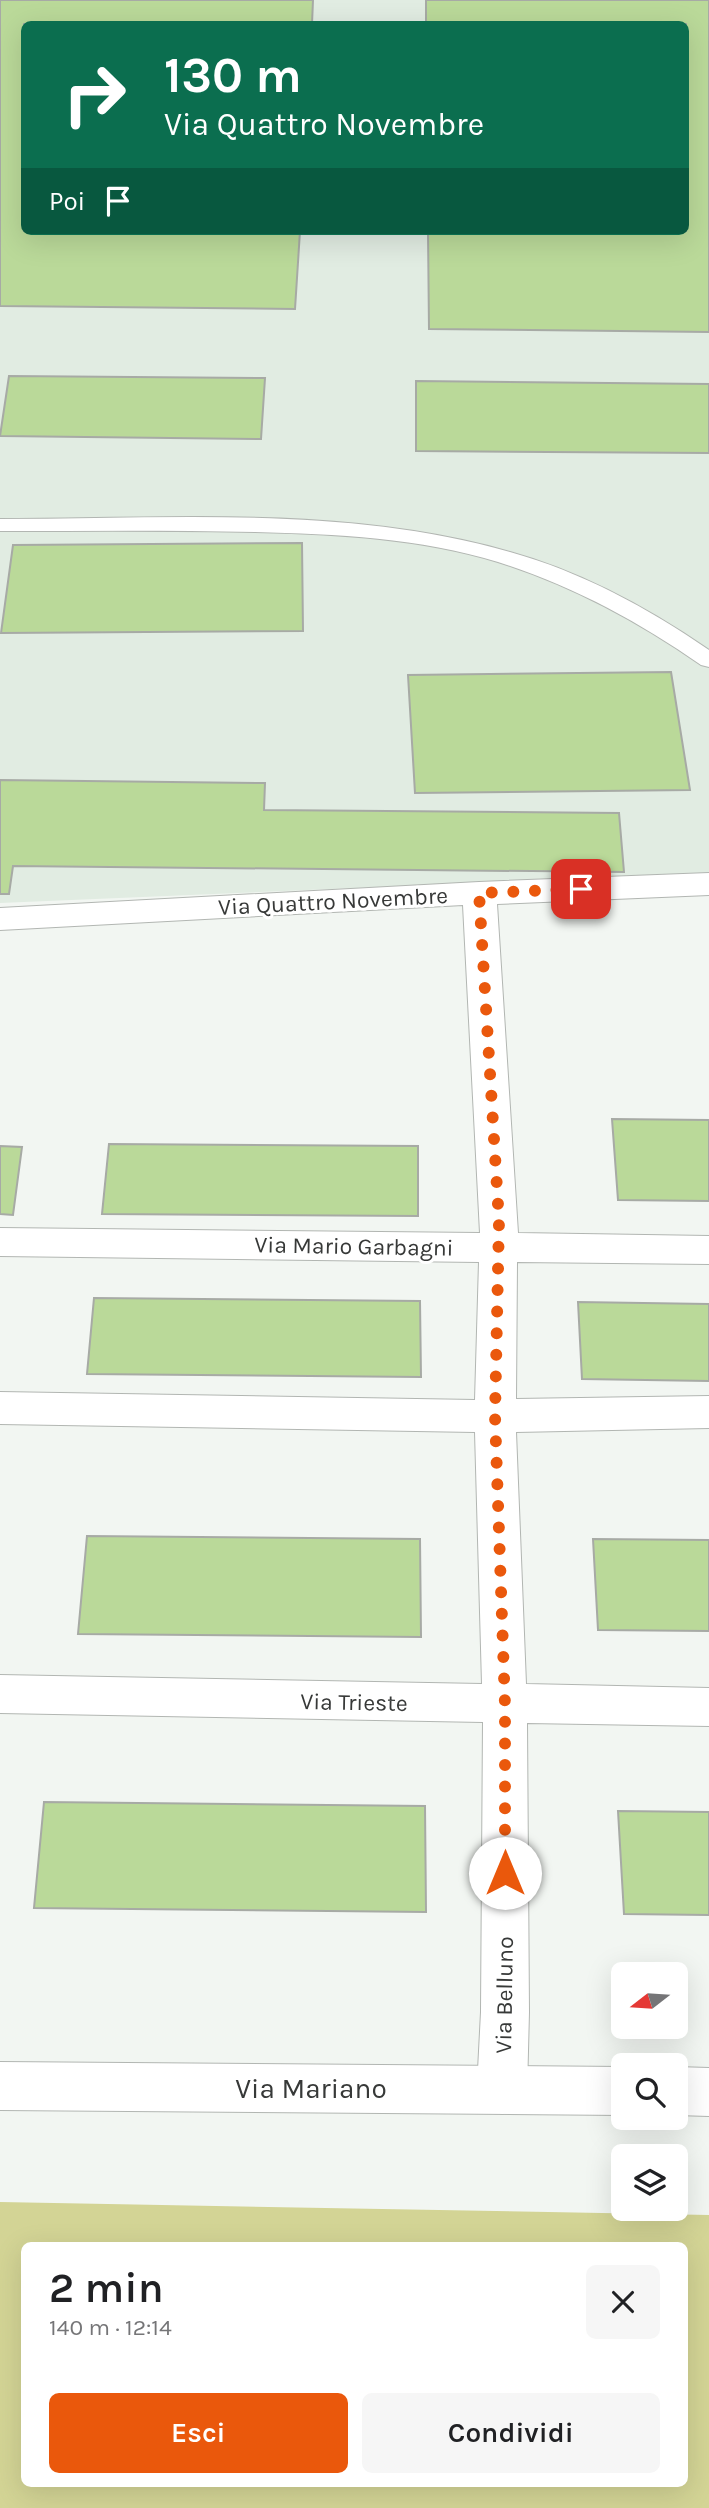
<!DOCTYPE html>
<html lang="it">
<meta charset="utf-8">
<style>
:root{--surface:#fff;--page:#f6f6f6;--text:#202124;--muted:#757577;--accent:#ea580c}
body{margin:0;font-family:Karla,sans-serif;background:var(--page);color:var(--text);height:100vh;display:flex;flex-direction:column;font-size:26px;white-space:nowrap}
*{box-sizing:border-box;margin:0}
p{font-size:23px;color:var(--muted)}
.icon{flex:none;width:38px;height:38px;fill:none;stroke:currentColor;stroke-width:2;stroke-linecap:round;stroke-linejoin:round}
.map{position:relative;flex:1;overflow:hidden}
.panel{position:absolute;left:21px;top:2242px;width:667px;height:245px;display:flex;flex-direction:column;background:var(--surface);border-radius:10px;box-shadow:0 7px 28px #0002}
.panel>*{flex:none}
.hud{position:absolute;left:21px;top:21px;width:668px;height:214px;border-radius:10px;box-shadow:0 7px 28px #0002;background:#0b6e4f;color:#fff;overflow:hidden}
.needle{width:46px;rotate:253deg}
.tools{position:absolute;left:611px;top:1962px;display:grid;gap:14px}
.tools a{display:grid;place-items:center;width:77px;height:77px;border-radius:10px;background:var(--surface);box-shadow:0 7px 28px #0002;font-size:35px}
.pin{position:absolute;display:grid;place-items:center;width:60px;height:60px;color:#fff;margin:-30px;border-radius:14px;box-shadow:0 4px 10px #0006}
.me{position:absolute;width:77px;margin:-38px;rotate:0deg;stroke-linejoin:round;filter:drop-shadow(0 0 5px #0008)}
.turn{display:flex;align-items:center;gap:24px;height:147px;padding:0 28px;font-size:32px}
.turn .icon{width:91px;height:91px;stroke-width:2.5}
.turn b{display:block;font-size:49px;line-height:60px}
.then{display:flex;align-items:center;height:66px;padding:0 28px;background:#0003;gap:14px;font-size:26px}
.round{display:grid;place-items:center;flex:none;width:74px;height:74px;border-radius:10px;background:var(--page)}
.headline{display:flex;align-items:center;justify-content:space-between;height:119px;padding:0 28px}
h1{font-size:42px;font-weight:600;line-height:52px}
.primary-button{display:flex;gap:14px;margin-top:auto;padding:14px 28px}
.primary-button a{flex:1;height:80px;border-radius:10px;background:var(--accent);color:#fff;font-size:28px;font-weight:600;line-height:80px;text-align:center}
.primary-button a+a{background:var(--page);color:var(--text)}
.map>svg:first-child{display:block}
.built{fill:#e1ece2;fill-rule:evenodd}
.green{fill:#d3d495;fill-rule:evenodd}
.building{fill:#bad999;stroke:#a7aaa5;stroke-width:2}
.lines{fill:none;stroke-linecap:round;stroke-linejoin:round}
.service-casing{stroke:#b2b6b2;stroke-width:2}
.minor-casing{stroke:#b2b6b2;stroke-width:2}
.tertiary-casing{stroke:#b2b6b2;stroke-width:2}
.service{fill:#fff;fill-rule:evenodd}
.minor{fill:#fff;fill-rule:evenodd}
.tertiary{fill:#fff;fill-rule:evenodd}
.route{stroke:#ea580c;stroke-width:12;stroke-dasharray:0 21.6}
.labels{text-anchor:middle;stroke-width:6;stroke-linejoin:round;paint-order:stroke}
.street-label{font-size:23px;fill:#373938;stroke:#fff}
.near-street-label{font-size:28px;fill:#373938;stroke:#fff}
</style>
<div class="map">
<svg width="709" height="2508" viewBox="0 0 709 2508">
<rect width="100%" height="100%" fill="#f2f6f2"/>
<path class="built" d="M0,0h709v873l-709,30zM24,24h662v207h-662z"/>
<path class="green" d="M0,2202l709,13v293h-709zM24,2245h660v238h-660z"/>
<g class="building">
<path d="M0,0h313l-1,24h-288v207h276l-5,78 -295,-3z"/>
<path d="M426,0h283v332l-280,-3 -1,-98h258v-207h-260z"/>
<path d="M9,376l256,2 -4,61 -261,-3z"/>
<path d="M416,381l293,3v69l-293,-2z"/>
<path d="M302,543l1,88 -302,2 12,-88z"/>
<path d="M671,672l19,118 -275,3 -7,-118z"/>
<path d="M0,780l265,3 -1,27 355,3 5,59 -611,-6 -4,28h-9z"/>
<path d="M612,1119l97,1v81l-91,-1z"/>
<path d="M109,1144l309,2v70l-316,-2z"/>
<path d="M0,1146l22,1 -9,68 -13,-1z"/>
<path d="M94,1298l326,3 1,76 -334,-3z"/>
<path d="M578,1302l131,2v77l-127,-2z"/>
<path d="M87,1536l333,3 1,98 -343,-3z"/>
<path d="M593,1539l116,1v91l-111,-1z"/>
<path d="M44,1802l381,4 1,106 -392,-4z"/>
<path d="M618,1811l91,1v103l-85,-1z"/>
</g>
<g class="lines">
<g class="service-casing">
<path id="service" d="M0,519c169,0 347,-14 510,33 72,20 138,56 199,98v17l-8,-2c-63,-44 -130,-80 -203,-103 -78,-24 -162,-28 -243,-30 -85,-2 -170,-1 -255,-1z"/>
</g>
<g class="minor-casing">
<path id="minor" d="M709,873v22l-212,9 21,329 191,3v28l-192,-2 -1,137 193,-3v32l-193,4 10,252 183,4v38l-182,-3 2,289 -2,78 -8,17 -17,7 -17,-7 -8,-17 4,-78 2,-290 -483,-9v-38l482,9 -7,-252 -475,-8v-32l475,8 4,-138 -479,-6v-28l480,5 -17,-328 -463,25v-22l479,-26z"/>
</g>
<g class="tertiary-casing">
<g id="tertiary">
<path d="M0,2062l623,5v48l-623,-5z"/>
<path d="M676,2067l33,1v48l-33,-1z"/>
</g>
</g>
<use href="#service" class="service"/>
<use href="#minor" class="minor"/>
<use href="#tertiary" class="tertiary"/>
</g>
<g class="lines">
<path class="route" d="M505,1873v-168l-10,-289 4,-195 -20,-328 102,-4"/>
</g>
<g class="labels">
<g class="street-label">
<text transform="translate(333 901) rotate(-3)" y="8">Via Quattro Novembre</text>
<text transform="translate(354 1246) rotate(1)" y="8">Via Mario Garbagni</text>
<text transform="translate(354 1702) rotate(1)" y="8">Via Trieste</text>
<text transform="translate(504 1995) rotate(-89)" y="8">Via Belluno</text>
</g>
<g class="near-street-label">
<text x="311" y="2098">Via Mariano</text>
</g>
</g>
</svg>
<div class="tools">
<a><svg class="needle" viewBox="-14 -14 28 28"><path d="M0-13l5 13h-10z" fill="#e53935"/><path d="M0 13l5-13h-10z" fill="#757577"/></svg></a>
<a><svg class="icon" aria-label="search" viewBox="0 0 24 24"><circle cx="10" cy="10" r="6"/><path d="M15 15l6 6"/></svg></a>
<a><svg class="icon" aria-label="layers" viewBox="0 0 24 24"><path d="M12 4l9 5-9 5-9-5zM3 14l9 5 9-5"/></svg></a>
</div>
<div class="pin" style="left:581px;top:889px;background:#d93025"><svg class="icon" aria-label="arrive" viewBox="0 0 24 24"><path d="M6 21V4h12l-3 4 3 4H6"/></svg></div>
<svg class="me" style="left:505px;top:1873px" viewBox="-20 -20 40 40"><circle r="19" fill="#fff"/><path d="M0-13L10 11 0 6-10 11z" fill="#ea580c"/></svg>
<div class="hud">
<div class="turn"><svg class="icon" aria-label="right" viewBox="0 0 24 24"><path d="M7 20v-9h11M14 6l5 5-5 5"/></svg><div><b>130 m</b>Via Quattro Novembre</div></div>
<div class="then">Poi<svg class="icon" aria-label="arrive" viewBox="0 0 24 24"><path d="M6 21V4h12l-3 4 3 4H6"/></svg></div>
</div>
<section class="panel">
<div class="headline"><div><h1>2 min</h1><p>140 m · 12:14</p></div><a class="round"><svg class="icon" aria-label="close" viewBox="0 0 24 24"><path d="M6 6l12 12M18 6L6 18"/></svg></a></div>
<div class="primary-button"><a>Esci</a><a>Condividi</a></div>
</section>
</div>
